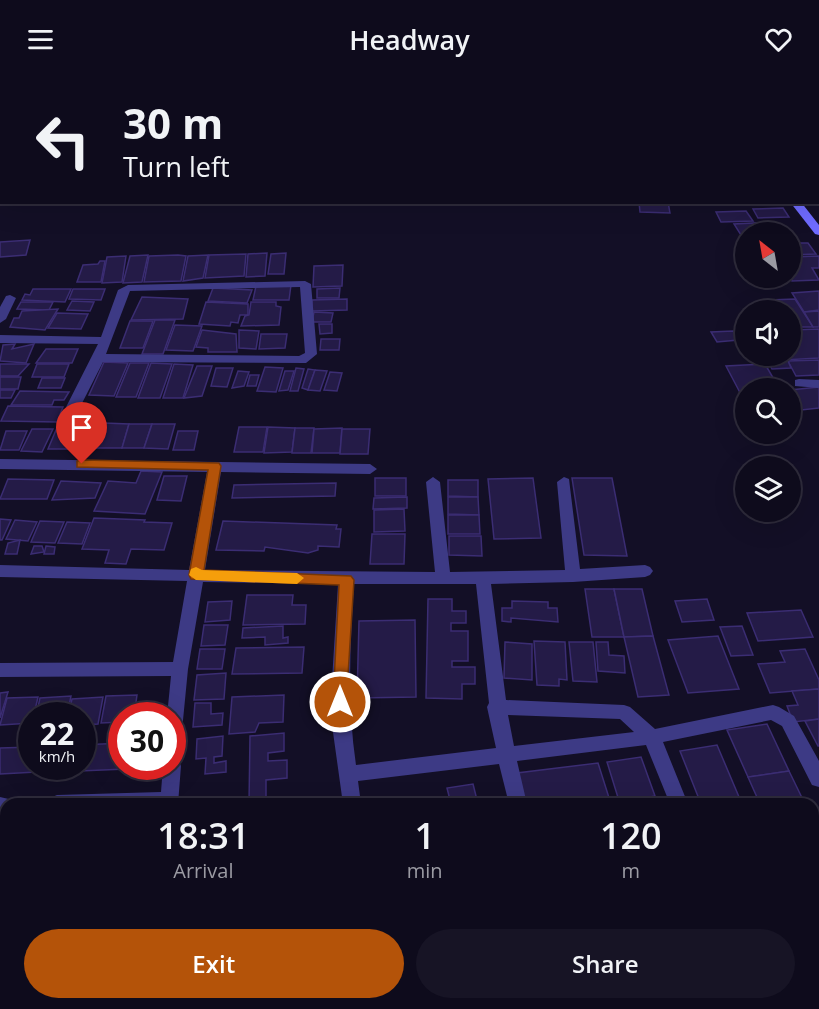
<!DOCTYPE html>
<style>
:root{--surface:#0e0b1c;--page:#171425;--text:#f1f3f6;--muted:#9b9ba3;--line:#2e2b3b;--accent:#b45309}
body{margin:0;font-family:"Open Sans",sans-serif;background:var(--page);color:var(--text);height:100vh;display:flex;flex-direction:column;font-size:22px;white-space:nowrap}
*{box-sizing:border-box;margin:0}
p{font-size:20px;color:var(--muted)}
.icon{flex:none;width:33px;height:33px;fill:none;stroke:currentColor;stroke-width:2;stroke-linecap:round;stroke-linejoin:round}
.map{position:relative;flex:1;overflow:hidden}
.side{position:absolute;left:0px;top:720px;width:819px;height:212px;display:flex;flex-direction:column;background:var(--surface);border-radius:18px 18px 0 0;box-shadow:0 6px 24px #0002,0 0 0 2px var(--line)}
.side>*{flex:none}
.top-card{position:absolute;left:0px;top:0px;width:819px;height:126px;box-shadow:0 6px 24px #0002,0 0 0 2px var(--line);background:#0e0b1c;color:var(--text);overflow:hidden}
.needle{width:39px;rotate:329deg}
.fabs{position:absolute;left:735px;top:144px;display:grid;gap:12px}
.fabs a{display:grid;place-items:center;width:66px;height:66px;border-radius:50%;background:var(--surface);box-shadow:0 6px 24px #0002,0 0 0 2px var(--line);font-size:30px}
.speed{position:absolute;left:18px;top:624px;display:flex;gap:12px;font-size:30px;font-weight:700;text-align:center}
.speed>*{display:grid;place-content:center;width:78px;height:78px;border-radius:50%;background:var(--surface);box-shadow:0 6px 24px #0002,0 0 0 2px var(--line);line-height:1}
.speed small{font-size:15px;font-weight:400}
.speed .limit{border:9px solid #d22;background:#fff;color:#111}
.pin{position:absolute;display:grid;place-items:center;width:51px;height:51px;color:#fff;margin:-62px -26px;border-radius:50% 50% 50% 0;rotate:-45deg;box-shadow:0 0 6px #0007}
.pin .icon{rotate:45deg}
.me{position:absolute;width:66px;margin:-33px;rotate:0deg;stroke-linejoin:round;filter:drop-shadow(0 0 4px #0008)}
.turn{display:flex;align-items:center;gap:21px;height:126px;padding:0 24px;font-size:27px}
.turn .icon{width:78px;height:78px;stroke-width:2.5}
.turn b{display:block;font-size:42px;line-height:51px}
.eta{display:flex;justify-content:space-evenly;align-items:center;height:102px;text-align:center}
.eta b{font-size:36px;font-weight:600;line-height:42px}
.cta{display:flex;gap:12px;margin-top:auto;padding:12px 24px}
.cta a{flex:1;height:69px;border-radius:36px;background:var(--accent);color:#fff;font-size:24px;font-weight:600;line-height:69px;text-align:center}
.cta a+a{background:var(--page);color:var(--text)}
header{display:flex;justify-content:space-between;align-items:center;height:78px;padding:0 24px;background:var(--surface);font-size:27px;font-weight:600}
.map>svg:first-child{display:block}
.building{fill:#241b47;stroke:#3b2d73;stroke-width:1.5}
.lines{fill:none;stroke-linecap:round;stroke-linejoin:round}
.lane{fill:#3d3a85;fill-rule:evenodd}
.street{fill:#3d3a85;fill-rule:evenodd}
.secondary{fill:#6f6bff;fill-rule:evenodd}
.route{fill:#b45309;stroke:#753606;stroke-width:1.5}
.slow{fill:#f59e0b}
</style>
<header><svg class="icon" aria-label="menu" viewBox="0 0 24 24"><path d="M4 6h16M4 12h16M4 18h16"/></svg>Headway<svg class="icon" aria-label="heart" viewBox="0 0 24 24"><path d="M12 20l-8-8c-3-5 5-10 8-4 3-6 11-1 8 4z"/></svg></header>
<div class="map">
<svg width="819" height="931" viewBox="0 0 819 931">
<rect width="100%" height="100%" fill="#130f26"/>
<g class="building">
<path d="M639,124h29l2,11 -30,-1z"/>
<path d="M783,130l6,9 -31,1 -5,-9z"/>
<path d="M746,133l7,10 -32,1 -5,-10z"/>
<path d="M773,144l6,10h-33v11l-12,-19z"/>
<path d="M30,162l-4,15 -26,2v-15z"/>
<path d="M790,165h18l8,11 -26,1z"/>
<path d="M267,175l-2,23 -19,1 2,-23z"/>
<path d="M286,175l-2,21h-16l3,-20z"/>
<path d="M246,176l-2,22 -39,2 4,-23z"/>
<path d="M148,177l-6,27 -19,1 7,-27z"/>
<path d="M178,177l8,1 -5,25 -37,1 5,-26z"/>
<path d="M208,177l-5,23 -20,3 5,-25z"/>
<path d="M126,178l-4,26 -20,1 5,-26z"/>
<path d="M819,178v12h-7l7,12 -27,1 -2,-24z"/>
<path d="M100,183h5l-4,21h-24l6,-17 15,-1z"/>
<path d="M343,187l-1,21 -29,1 1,-21z"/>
<path d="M291,207l-2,15h-36l3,-14z"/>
<path d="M213,210l39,2 -5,13 -39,-2z"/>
<path d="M340,210l-1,10h-22v-9z"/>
<path d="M33,211h38l-6,13 -43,-2 3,-6 5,1z"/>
<path d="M73,211h32l-4,11 -32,-1z"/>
<path d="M819,213v19l-15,2 -12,-19z"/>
<path d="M142,219l46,2 -5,20 -52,1z"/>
<path d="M347,221v11l-35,1v-11z"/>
<path d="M795,221l18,28h-23v-17h-16l-5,-10z"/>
<path d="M72,223l22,1 -4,9 -23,-1z"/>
<path d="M21,224h32l-4,8 -32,-1z"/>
<path d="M206,224l42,2v11h-8l-2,8 -7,-1 -1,4 -31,-2z"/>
<path d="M251,224h25v4l5,1 -2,18 -38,1 4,-10 4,-1z"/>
<path d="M58,231l-13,21 -35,-3 4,-9h5l3,-7z"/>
<path d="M819,233v16h-6l-9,-15z"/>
<path d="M314,234l19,1 -2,9h-19z"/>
<path d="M57,235l31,1 -7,15 -33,-1z"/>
<path d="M155,242h20l-12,34h-21z"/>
<path d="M130,243h23l-10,27h-23z"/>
<path d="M319,246h13v9l-12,1z"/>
<path d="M175,247l27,1 -9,25 -27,-1z"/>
<path d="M819,251v29l-36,2 -2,-4h9v-26z"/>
<path d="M202,252l34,4 1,18h-29v-4l-12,-1z"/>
<path d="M239,252l20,1 -3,18 -17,-1z"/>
<path d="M733,253l5,9 -21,2 -6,-10z"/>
<path d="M261,256h26l-2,14 -26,1z"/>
<path d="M321,261h19l-1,11h-19z"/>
<path d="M15,266l-3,5 22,-5 -8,19 -26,-2 3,-16z"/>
<path d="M46,271h32l-6,14h-36z"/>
<path d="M819,282v15l-23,1 -8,-15z"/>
<path d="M788,283l3,7 -19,1 -4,-7z"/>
<path d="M104,284l24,1 -14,33 -25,-1z"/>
<path d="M130,285h19l-13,34h-20z"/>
<path d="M151,285l21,1 -12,34h-22z"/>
<path d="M0,286h29l-11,12h-18z"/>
<path d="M37,286h32l-5,13h-32z"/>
<path d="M174,286l19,1 -10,33h-20z"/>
<path d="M765,286l14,24h-33v16l-20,-38z"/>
<path d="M197,288h15l-10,30 -18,2z"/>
<path d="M265,289l18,1 -7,24 -19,-1z"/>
<path d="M216,290h17l-6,19 -16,-1z"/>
<path d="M296,290l8,1 -6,22h-8z"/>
<path d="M308,291l7,1 -7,20 -6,-2z"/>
<path d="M315,292l12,1 -7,20 -12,-1z"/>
<path d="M238,293l11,1 -5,14 -12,2z"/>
<path d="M285,293h9l-6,19 -9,1z"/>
<path d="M330,294l12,1 -5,18 -13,-1z"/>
<path d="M250,297h9l-3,11h-9z"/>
<path d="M0,299h21l-3,12h-18z"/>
<path d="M42,300h23l-4,10h-23z"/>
<path d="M819,309v21l-18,2 -11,-16v-4z"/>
<path d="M0,312h15l-4,8h-11z"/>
<path d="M20,313l49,1 -5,8h-10l-2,5h-41z"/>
<path d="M8,328l55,1 -6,15 -56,-1z"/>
<path d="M59,345h20l-11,26h-20z"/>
<path d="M82,345h22l-9,25h-25z"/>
<path d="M104,345l25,1 -7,24h-27z"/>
<path d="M129,346h23l-8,24h-22z"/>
<path d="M152,346h23l-7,25 -24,-1z"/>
<path d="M239,349h28l-4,25h-29z"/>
<path d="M268,349l27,1 -3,24 -28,1z"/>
<path d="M295,350h19l-3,25h-19z"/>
<path d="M342,350l-2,25h-28l2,-24z"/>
<path d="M32,351h21l-11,23 -21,-1z"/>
<path d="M342,351h28l-2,25h-28z"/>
<path d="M6,353h21l-8,19h-19z"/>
<path d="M178,353h20l-4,19h-21z"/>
<path d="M141,393l21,1 -17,42 -51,-3 14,-30 28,2z"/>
<path d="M164,398h23l-6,25 -24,-1z"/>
<rect x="375" y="400" width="31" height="18"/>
<path d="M533,400l8,60 -47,1 -6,-60z"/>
<path d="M572,400h40l15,78 -43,-1z"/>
<path d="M8,401l46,1 -7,19h-47z"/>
<path d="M448,402h30v17l-30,-1z"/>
<path d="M61,403l40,2 -6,15 -43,2z"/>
<path d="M336,405l-1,13 -103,2 2,-13z"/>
<path d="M407,419v11l-34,1 1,-11z"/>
<path d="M448,419h30l1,18 -31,-1z"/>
<path d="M404,431l1,22 -31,1v-22z"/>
<path d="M448,437h31l1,19h-32z"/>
<path d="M94,440l51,2 -1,2 28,1 -8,27 -33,-1 -5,15 -21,-1 4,-13 -27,-1z"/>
<path d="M0,441l11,1 -9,20h-2z"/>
<path d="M15,442l22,2 -9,19 -22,-2z"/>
<path d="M40,443l24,1 -9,21 -24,-1z"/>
<path d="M223,443l114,4 -1,4h5l-2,18 -21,-1v4l-10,3 -43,-6 -1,4 -48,-1z"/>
<path d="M67,444l23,1 -8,21 -24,-1z"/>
<path d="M372,456h33l-1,30h-34z"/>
<path d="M449,458h32l1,20 -33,-1z"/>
<path d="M20,462l-3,14h-12l3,-11z"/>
<path d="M34,468h8l2,6 -13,2z"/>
<path d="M46,468l9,1 -1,7h-10z"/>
<path d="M585,511h29l10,48h-32z"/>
<path d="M614,511h28l11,47 -29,1z"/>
<path d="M247,517h46l-1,10h14l-1,19 -62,1z"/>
<path d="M428,521h24v12h14v12h-15v8h17v30h-16v6h23v17h-13v15l-36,-1z"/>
<path d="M707,521l7,21 -32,2 -7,-21z"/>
<path d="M232,523l-2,19 -25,2 3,-20z"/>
<path d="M512,523l36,1v6h9l1,14 -47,-4v4l-9,-1v-13h10z"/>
<path d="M801,532l12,27 -55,4 -11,-28z"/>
<path d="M415,542l1,77 -59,1 2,-77z"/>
<path d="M204,547h24l-3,20 -24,1z"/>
<path d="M283,548v12l5,-1v6l-23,2v-8l-23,1 1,-10z"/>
<path d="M742,548l11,29 -22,1 -11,-29z"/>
<path d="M653,558l16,59 -31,2 -14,-60z"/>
<path d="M718,558l21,53 -51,4 -20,-53z"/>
<path d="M534,563l31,1 2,38 -8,-1v7l-22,-1z"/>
<path d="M505,564l27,2v36l-28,-2z"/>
<path d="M569,564h24l4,40 -24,-1z"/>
<path d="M596,564h12l1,13 15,1 1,17 -27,-2z"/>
<path d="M304,569l-2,26 -70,1 4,-26z"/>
<path d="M200,571h25l-3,20h-25z"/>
<path d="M805,571l14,31v9l-49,4 -12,-29 27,-2 -5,-11z"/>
<path d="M226,595l-2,26 -30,1 3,-25z"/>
<path d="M819,611v30l-26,3 -6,-16 11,-1 -6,-14z"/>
<path d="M8,614l-8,26v-25z"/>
<path d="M137,617l-3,21h-12v6l-21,1 5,-27z"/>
<path d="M284,617l-1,27 -24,1 -4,9 -26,2 3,-37z"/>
<path d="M71,618l-4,20h-31l4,-18z"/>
<path d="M38,619l-6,26 -32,2 7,-27z"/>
<path d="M103,619l-5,27 -16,1v-9h-14l4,-17z"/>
<path d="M195,625h16v11l12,-1 -1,12 -29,2z"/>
<path d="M819,641v27h-1l-13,-25z"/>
<path d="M767,646l22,47 -41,6 -21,-47z"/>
<path d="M284,655v18l-16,2v8l19,-1v18l-21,2v24h-17l1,-68z"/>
<path d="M223,658l-1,20 -8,1v6l12,-2v11l-21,2 1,-16 -10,1 1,-20z"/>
<path d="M122,665v23h4v3l-70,3 1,-6h25v-21z"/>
<path d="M717,667l25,59h-41l-21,-53z"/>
<path d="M32,669v19h24l-1,5 -55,3v-26z"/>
<path d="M641,679l14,39 -11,2 2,6h-26l-13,-42z"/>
<path d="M598,685l13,41h-87l-7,-31z"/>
<path d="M789,693l16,33h-45l-12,-27z"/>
<path d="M473,706l5,20h-27l-4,-16z"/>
<path d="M813,745l6,10v63l-6,1z"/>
<rect x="76" y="926" width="44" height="5"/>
<rect x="190" y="926" width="30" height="5"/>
<path d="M265,926h15l1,5h-16z"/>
<path d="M419,926h30l1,5h-30z"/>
<path d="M472,926h79l2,5h-89l-1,-3z"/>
<path d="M611,926h36l1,5h-36z"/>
<path d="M680,926h36l2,5h-36z"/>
<path d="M769,926h40l2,5h-40z"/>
</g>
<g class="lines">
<g class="lane">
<rect x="2" y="0" width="8" height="2"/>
<rect x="109" y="0" width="8" height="2"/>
<path d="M0,11h2l-2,11z"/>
<rect x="0" y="68" width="2" height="6"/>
</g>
<g class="street">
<path d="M818,27h1v6l-1,-1z"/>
<path d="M305,203l6,3 6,70 -11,9 -203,-1 -27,53 -7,4 -7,-4 36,-71 -98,-1v-8l101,2 17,-47 10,-5zM300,209l5,66 -6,3 -193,-2 24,-63z"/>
<path d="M10,217l6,3 -10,21 -6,4v-16l6,-11z"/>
<path d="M799,301l20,1v8l-24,-2v-6z"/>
<path d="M0,381l370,5 7,5 -7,5 -149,-2 -16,98 230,2 -9,-90 7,-5 7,5 10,90 115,-2 -8,-88 7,-5 5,2 11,90 65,-4 5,2 3,4 -3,4 -5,2 -72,5 -82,2 15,116 118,5 6,2 25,22 118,-24 6,2 15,9 25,45v26l-7,-2 -30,-59 -11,-6 -108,22 25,62h-18l-24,-59 -129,16 10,43h-18l-10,-40 -141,17 3,23h-18l-11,-79v-45l6,-96 -135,-2 -15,87 -9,92 2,5 -3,38h-130l2,-6 7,-3 104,-3 2,-26h9v-50h-5l4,-40 -171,1v-14l173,-1 14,-81 -187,-4v-12l189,5 18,-98 -207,-3zM354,506h122l13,119 -2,4 9,41 -140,17c-9,-61 -6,-120 -2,-181zM508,637l112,4 14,13 -120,14z"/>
<path d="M0,719l13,3 1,4h-8v37l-6,2z"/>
<rect x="165" y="926" width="22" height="5"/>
<rect x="365" y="926" width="22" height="5"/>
<path d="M563,926h22l1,5h-22z"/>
<path d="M748,926h22l2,5h-22z"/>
</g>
<g class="secondary">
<path d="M692,0h8l1,2h-8z"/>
<path d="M790,124h11l18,23v10l-4,-1z"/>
</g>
</g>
<path class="route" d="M82,382l137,3 2,3 -17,104 147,6 3,4 -8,127h-11l-2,-5 6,-117 -148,-6 -2,-4 19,-105 -131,-3v-6z"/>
<path class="slow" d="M196,489l6,3 95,3 7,5 -7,6 -101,-4 -7,-5 2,-6z"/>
</svg>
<div class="fabs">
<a><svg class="needle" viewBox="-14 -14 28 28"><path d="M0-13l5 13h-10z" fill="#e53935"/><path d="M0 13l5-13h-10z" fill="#9b9ba3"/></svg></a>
<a><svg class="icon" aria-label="sound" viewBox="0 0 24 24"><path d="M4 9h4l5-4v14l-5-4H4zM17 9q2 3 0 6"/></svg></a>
<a><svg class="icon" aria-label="search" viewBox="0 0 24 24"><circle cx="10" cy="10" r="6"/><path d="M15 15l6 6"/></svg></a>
<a><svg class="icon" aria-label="layers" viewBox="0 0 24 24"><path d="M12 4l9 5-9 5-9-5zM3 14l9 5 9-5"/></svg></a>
</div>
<div class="speed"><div>22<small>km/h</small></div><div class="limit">30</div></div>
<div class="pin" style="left:82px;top:386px;background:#d93025"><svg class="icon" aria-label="arrive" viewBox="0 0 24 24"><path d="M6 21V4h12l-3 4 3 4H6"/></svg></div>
<svg class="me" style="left:340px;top:624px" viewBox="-20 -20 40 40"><circle r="17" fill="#b45309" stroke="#fff" stroke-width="3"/><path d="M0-11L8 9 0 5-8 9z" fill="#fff"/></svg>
<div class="top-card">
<div class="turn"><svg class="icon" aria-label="left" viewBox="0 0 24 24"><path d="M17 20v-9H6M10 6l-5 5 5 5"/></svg><div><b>30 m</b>Turn left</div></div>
</div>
<section class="side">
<div class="eta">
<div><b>18:31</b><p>Arrival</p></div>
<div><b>1</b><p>min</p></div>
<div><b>120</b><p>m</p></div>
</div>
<div class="cta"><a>Exit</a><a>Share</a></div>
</section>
</div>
